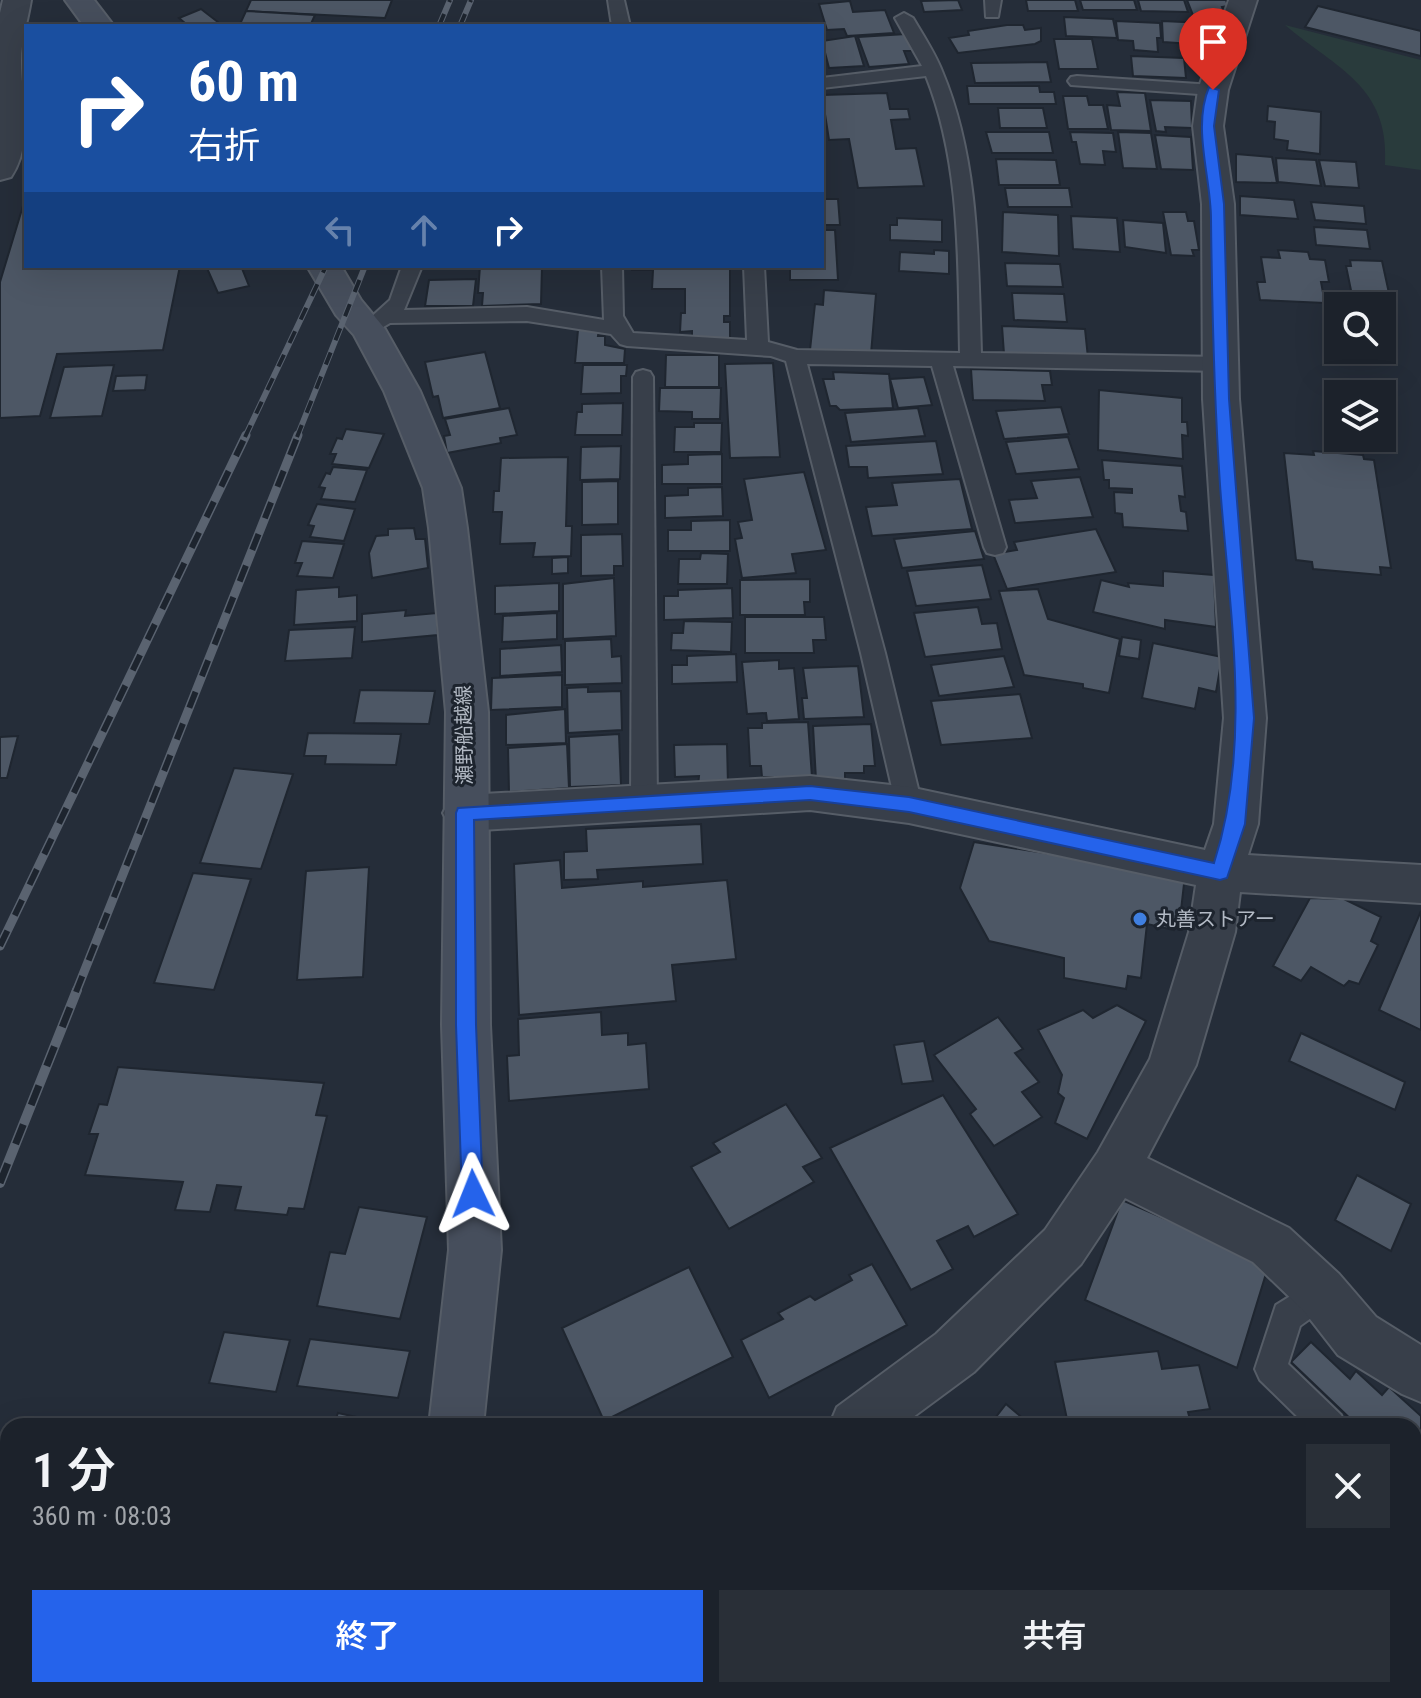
<!DOCTYPE html>
<html lang="ja">
<meta charset="utf-8">
<style>
:root{--surface:#1c222b;--page:#292f37;--text:#f1f3f6;--muted:#a0a4a9;--line:#3a3f47;--accent:#2563eb}
body{margin:0;font-family:"Roboto Condensed","Noto Sans JP",sans-serif;background:var(--page);color:var(--text);height:100vh;display:flex;flex-direction:column;font-size:30px;white-space:nowrap}
*{box-sizing:border-box;margin:0}
p{font-size:26px;color:var(--muted)}
.icon{flex:none;width:44px;height:44px;fill:none;stroke:currentColor;stroke-width:2;stroke-linecap:round;stroke-linejoin:round}
.map{position:relative;flex:1;overflow:hidden}
.side{position:absolute;left:0px;top:1418px;width:1422px;height:280px;display:flex;flex-direction:column;background:var(--surface);border-radius:24px 24px 0 0;box-shadow:0 8px 32px #0002,0 0 0 2px var(--line)}
.side>*{flex:none}
.guide{position:absolute;left:24px;top:24px;width:800px;height:244px;border-radius:0px;box-shadow:0 8px 32px #0002,0 0 0 2px var(--line);background:#1a4fa0;color:#fff;overflow:hidden}
.tools{position:absolute;left:1324px;top:292px;display:grid;gap:16px}
.tools a{display:grid;place-items:center;width:72px;height:72px;border-radius:0px;background:var(--surface);box-shadow:0 8px 32px #0002,0 0 0 2px var(--line);font-size:40px}
.pin{position:absolute;display:grid;place-items:center;width:68px;height:68px;color:#fff;margin:-82px -34px;border-radius:50% 50% 50% 0;rotate:-45deg;box-shadow:0 0 8px #0007}
.pin .icon{rotate:45deg}
.me{position:absolute;width:88px;margin:-44px;rotate:358deg;stroke-linejoin:round;filter:drop-shadow(0 0 6px #0008)}
.turn{display:flex;align-items:center;gap:28px;height:168px;padding:0 32px;font-size:36px}
.turn .icon{width:104px;height:104px;stroke-width:2.5}
.turn b{display:block;font-size:56px;line-height:68px}
.lanes{display:flex;align-items:center;height:76px;padding:0 32px;background:#0003;justify-content:center;gap:40px;direction:ltr}
.lanes .off{opacity:.35}
.round{display:grid;place-items:center;flex:none;width:84px;height:84px;border-radius:0px;background:var(--page)}
.overview{display:flex;align-items:center;justify-content:space-between;height:136px;padding:0 32px}
h1{font-size:48px;font-weight:600;line-height:60px}
.cta{display:flex;gap:16px;margin-top:auto;padding:16px 32px}
.cta a{flex:1;height:92px;border-radius:0px;background:var(--accent);color:#fff;font-size:32px;font-weight:600;line-height:92px;text-align:center}
.cta a+a{background:var(--page);color:var(--text)}
.map>svg:first-child{display:block}
.green{fill:#293b3c}
.building{fill:#4d5765;stroke:#1f2630;stroke-width:2}
.lines{fill:none;stroke-linecap:round;stroke-linejoin:round}
.lane-casing{stroke:#565d67;stroke-width:4}
.street-casing{stroke:#565d67;stroke-width:4}
.secondary-casing{stroke:#565d67;stroke-width:4}
.lane{fill:#383f4a;fill-rule:evenodd}
.street{fill:#383f4a;fill-rule:evenodd}
.secondary{fill:#464e5c;fill-rule:evenodd}
.rail-far2-casing{stroke:#5a6370;stroke-width:6}
.rail-far1-casing{stroke:#5a6370;stroke-width:9}
.rail-casing{stroke:#5a6370;stroke-width:10}
.rail-far2{stroke:#1d242e;stroke-width:4;stroke-dasharray:13;stroke-linecap:butt}
.rail-far1{stroke:#1d242e;stroke-width:6;stroke-dasharray:17;stroke-linecap:butt}
.rail{stroke:#1d242e;stroke-width:7;stroke-dasharray:21;stroke-linecap:butt}
.route{fill:#2563eb;stroke:#184099;stroke-width:2}
.shop-dot{fill:#3f7fe0;stroke:#1d242e;stroke-width:3}
.labels{text-anchor:middle;stroke-width:6;stroke-linejoin:round;paint-order:stroke}
.street-label{font-size:20px;fill:#b3bac5;stroke:#1d242e}
.poi-label{font-size:20px;fill:#b3bac5;stroke:#1d242e;text-anchor:start}
</style>
<div class="map">
<svg width="1421" height="1698" viewBox="0 0 1421 1698">
<rect width="100%" height="100%" fill="#252d39"/>
<path class="green" d="M1285,25l136,35v110l-36,-5c5,-79 -48,-96 -100,-140z"/>
<g class="building">
<path d="M251,0h141l-7,18 -139,-7z"/>
<path d="M958,0l4,10 -38,2 -3,-11z"/>
<path d="M1026,0h49l3,11h-50z"/>
<path d="M1080,0h54l3,10h-54z"/>
<path d="M1138,0h46l4,12 -47,-1z"/>
<path d="M1187,0h39l2,6 -6,1 3,7 -32,1z"/>
<path d="M850,1l3,11 32,-2 9,23 -47,3 -3,-7 -17,1 -8,-26z"/>
<path d="M1318,6l103,25v25l-116,-29z"/>
<path d="M201,9l22,17h-42l5,-2 -7,-6z"/>
<path d="M246,11l69,4 -5,11 -70,-2z"/>
<path d="M1064,17l49,2 4,19 -51,-2z"/>
<path d="M1116,21l44,2 1,15h-4l1,14 -24,-2 -1,-9 -15,-1z"/>
<path d="M1162,21l43,2 2,22 -44,-3z"/>
<path d="M1007,25h16l2,5 16,-2v13l-6,3 -77,9 -9,-15 20,-3 -1,-4z"/>
<path d="M906,34l11,17h-13l5,13 -40,3 -11,-30z"/>
<path d="M855,36l9,30 -35,2 -7,-27z"/>
<path d="M1054,39h38l6,30h-39z"/>
<path d="M1131,56l53,2 2,20 -53,-2z"/>
<path d="M1047,62l4,20 -76,1 -4,-20z"/>
<path d="M967,86h72l1,6h14l2,12h-87z"/>
<path d="M1117,92l28,1 6,38 -40,-1 -4,-25 13,1z"/>
<path d="M887,93l3,16h18l2,10 -19,1 5,29 20,-1 8,38 -66,2 -9,-49 -20,1 -7,-45z"/>
<path d="M1063,96h24l2,9h14l5,24h-40z"/>
<path d="M1150,100l41,1 1,27 -27,-1 1,5 -10,-1z"/>
<path d="M1268,106l53,6 -1,42 -33,-4 1,-9 -14,-2 1,-17 -8,-1z"/>
<path d="M998,108h45l4,20h-47z"/>
<path d="M986,132h63l4,21h-61z"/>
<path d="M1070,132l43,1 3,19 -13,-1 2,14 -25,-1 -4,-22h-4z"/>
<path d="M1118,132l33,1 6,36 -34,-1z"/>
<path d="M1155,135l36,2 2,33 -32,-1z"/>
<path d="M1236,154l36,3 5,26 -41,-1z"/>
<path d="M1276,158l40,2 5,26 -43,-4z"/>
<path d="M996,159l60,1 4,25h-61z"/>
<path d="M1319,160l37,2 3,26 -34,-2z"/>
<path d="M1005,188h64l3,19h-64z"/>
<path d="M26,196v70h154l-17,84 -106,4 -17,62 -40,2v-136z"/>
<path d="M1240,196l54,4 4,19 -58,-4z"/>
<path d="M822,199h16l2,26h-18z"/>
<path d="M1311,202l53,4 2,18 -51,-4z"/>
<path d="M1003,212l55,3 1,41 -57,-4z"/>
<path d="M1163,212h23l2,9h6l5,29h-7l2,6 -23,-1z"/>
<path d="M1071,216l46,2 3,34 -47,-3z"/>
<path d="M897,218l45,2v22l-52,-2v-15h7z"/>
<path d="M1123,220l40,3 3,30 -41,-6z"/>
<path d="M1314,227l53,3 3,19 -54,-4z"/>
<path d="M822,230h13l3,50h-48v-14h32z"/>
<path d="M934,250l15,1v23l-50,-3 1,-19 34,2z"/>
<path d="M1278,250l30,2 2,7 15,1 4,22h-8l4,21 -65,-3 -3,-18h8l-4,-25 19,1z"/>
<path d="M1350,260l32,1 10,46 -38,-2 -8,-39h5z"/>
<path d="M1005,263l55,1 3,23 -56,-1z"/>
<path d="M206,266h35l8,20 -31,7z"/>
<path d="M480,266h62l-1,38 -59,2 1,-13h-5z"/>
<path d="M632,266h98v50h-6v6h6v20l-38,1v-12l-12,1 1,-19h4v-24h-33l1,-19h-21z"/>
<path d="M476,279l-3,27h-48l4,-26z"/>
<path d="M824,290l52,4 -5,60 -61,-4 5,-46 8,1z"/>
<path d="M1012,293l52,1 3,28 -53,-2z"/>
<path d="M1002,326l83,3 3,29 -84,-4z"/>
<path d="M578,330h21l-1,6h7v9l20,4 -1,14h-49z"/>
<path d="M485,352l15,56 -57,10 -5,-22 -5,1 -8,-35z"/>
<path d="M666,355h53v32h-54z"/>
<path d="M773,363l7,94 -50,1 -5,-94z"/>
<path d="M114,365l-12,51 -52,2 14,-51z"/>
<path d="M583,365h44l-1,11h-5v17l-40,1z"/>
<path d="M971,369l79,2 2,14h-10l3,16 -72,-1z"/>
<path d="M833,372l56,2 4,34 -53,2 -4,-4h-6l-7,-27h11z"/>
<path d="M147,375l-2,15 -32,1 3,-15z"/>
<path d="M924,377l8,28 -34,3 -8,-29z"/>
<path d="M660,388h61l-1,31h-28v-7l-33,-1z"/>
<path d="M1099,390l83,8v24h5l1,14 -6,-1 1,24 -85,-9z"/>
<path d="M623,403l-1,32h-47l2,-23h5v-8z"/>
<path d="M1061,407l8,27 -65,5 -8,-28z"/>
<path d="M509,408l8,27 -17,3 1,5 -54,10 -3,-17 6,-1 -5,-16z"/>
<path d="M918,408l7,28 -74,6 -6,-29z"/>
<path d="M694,423h28l-1,29h-47l1,-25h19z"/>
<path d="M346,429l38,5 -15,34 -37,-4 4,-10h-6l7,-16 5,1z"/>
<path d="M1068,437l11,32 -63,5 -10,-32z"/>
<path d="M936,441l7,33 -75,4 -1,-11h-18l-3,-21z"/>
<path d="M621,446l-1,33 -40,1 1,-33z"/>
<path d="M1313,451l50,4 1,4 10,1 17,108 -11,-1 1,8 -68,-6 -1,-7 -16,-2 -12,-107 30,2z"/>
<path d="M722,454v30h-60v-19l26,-1v-9z"/>
<path d="M568,457l-2,69h6l-1,30 -38,1 2,-14 -35,1 2,-32h-9l1,-21h5l2,-33z"/>
<path d="M1102,460l80,6 3,31 -6,-1 2,15 5,1 2,19 -65,-4 -1,-13 -7,-1 -1,-21 18,1v-4l-23,-1v-8h-5z"/>
<path d="M333,467l34,3 -12,32 -34,-3 4,-11 -6,-1 7,-14 4,1z"/>
<path d="M804,472l22,78 -34,4 4,19 -54,5 -7,-39 7,-1 -4,-16 14,-2 -8,-41z"/>
<path d="M1080,477l13,40 -78,6 -6,-23 28,-2 -6,-17z"/>
<path d="M960,479l12,50 -100,7 -6,-29 31,-2 -5,-22z"/>
<path d="M618,481v43l-36,1v-43z"/>
<path d="M722,487l1,29 -58,2v-22l23,-1v-7z"/>
<path d="M317,504l38,5 -11,32 -34,-4 4,-11 -6,-1z"/>
<path d="M730,520v31h-62v-21h23v-9z"/>
<path d="M414,528l2,11h9l3,29 -56,10 -3,-25 7,-17 12,-1v-6z"/>
<path d="M1096,529l20,43 -109,17 -14,-35 24,-4 -3,-8z"/>
<path d="M975,531l9,28 -82,9 -8,-29z"/>
<path d="M622,534l1,32h-9v9l-33,1v-41z"/>
<path d="M302,541l42,3 -11,34 -36,-2 5,-13h-7z"/>
<path d="M701,553l27,1 -1,30h-49l1,-25h21z"/>
<path d="M568,557v16l-16,1v-16z"/>
<path d="M982,565l9,34 -75,7 -9,-35z"/>
<path d="M1163,571l51,4 2,52 -51,-7v9l-72,-17 8,-32 28,7 -1,-4 35,3z"/>
<path d="M614,578l2,58 -53,3v-55z"/>
<path d="M810,579v23h-6l1,13h-65v-35z"/>
<path d="M559,583v28l-64,3v-28z"/>
<path d="M339,587v10l18,-2v26l-63,4 2,-35z"/>
<path d="M732,588l1,30 -69,2v-24h14v-6z"/>
<path d="M1038,589l10,30 72,20 -11,54 -26,-5v-4l-59,-9 -25,-84z"/>
<path d="M978,607l4,17 15,-1 5,26 -77,8 -11,-44z"/>
<path d="M406,610l-1,6 32,-3 1,22 -76,7v-28z"/>
<path d="M557,613v26l-55,3 1,-26z"/>
<path d="M745,617h79l2,23h-13l1,13h-69z"/>
<path d="M684,621l48,1 -1,30 -60,-2 1,-17h11z"/>
<path d="M355,627l-3,31 -67,3 4,-31z"/>
<path d="M1122,637l19,3 -2,19 -20,-3z"/>
<path d="M611,639l1,18 9,-1 1,27 -57,2v-44z"/>
<path d="M1153,643l69,14 -6,35 -17,-4 -4,21 -53,-11z"/>
<path d="M561,645l1,27 -62,4v-27z"/>
<path d="M736,654l1,28 -65,2v-19h15v-9z"/>
<path d="M1004,656l10,31 -75,9 -8,-31z"/>
<path d="M779,660v9l15,-1 5,51 -32,2 -1,-8 -19,1 -5,-52z"/>
<path d="M858,666l6,51 -60,2 -2,-21h5l-4,-30z"/>
<path d="M562,675v32l-71,3 1,-32z"/>
<path d="M588,687v5l33,-1 1,39 -54,3 -1,-45z"/>
<path d="M360,690l75,1 -6,33 -75,-1z"/>
<path d="M1020,694l12,44 -91,7 -10,-44z"/>
<path d="M565,709l1,34 -60,2v-30z"/>
<path d="M808,722l4,55h-50l-1,-11h-11l-2,-38h14v-5z"/>
<path d="M871,724l4,42h-11v7h-19v6l-29,1 -3,-54z"/>
<path d="M308,733l93,1 -5,31 -71,-1 1,-8h-22z"/>
<path d="M619,734l2,51 -51,2 -1,-50z"/>
<path d="M18,736l-11,42h-7v-41z"/>
<path d="M567,744l2,44 -60,4 -1,-44z"/>
<path d="M727,744l1,41 -30,1 1,-10 -24,1 -1,-32z"/>
<path d="M234,768l59,6 -32,95 -61,-6z"/>
<path d="M701,824l2,40 -106,6 1,9 -34,1v-28l23,-1 -1,-22z"/>
<path d="M974,842l211,33 -5,44 -6,11 -27,-6 -6,54 -13,-2 -2,13 -62,-11v-20l-75,-17 -29,-53z"/>
<path d="M560,860l2,28 81,-7v6l84,-7 9,79 -64,6 4,36 -157,14 -5,-151z"/>
<path d="M369,867l-6,110 -66,3 9,-109z"/>
<path d="M193,873l58,6 -37,111 -60,-7z"/>
<path d="M1310,898l34,1 37,18 -10,24 7,4 -19,39 -10,-3 -5,5 -33,-19 -10,14 -28,-15z"/>
<path d="M1421,911v119l-42,-20z"/>
<path d="M1117,1005l29,16 -59,118 -32,-16 9,-25 -6,-5 4,-18 -24,-45 45,-20 10,8z"/>
<path d="M601,1012l1,23 26,-2v12l18,-2 3,46 -140,12 -2,-45 12,-1 -1,-36z"/>
<path d="M998,1017l25,32 -8,4 24,29 -17,10 20,25 -48,29 -24,-32 6,-5 -42,-54z"/>
<path d="M1301,1033l104,49 -10,28 -106,-49z"/>
<path d="M924,1041l9,40 -31,3 -8,-39z"/>
<path d="M118,1067l206,16 -8,32 11,1 -23,93 -15,-1 -2,7 -52,-5 6,-23 -24,-2 -7,27 -35,-2 8,-28 -98,-7 13,-41h-9l10,-30 8,1z"/>
<path d="M943,1095l75,119 -44,23 -6,-11 -31,15 16,28 -42,21 -81,-142z"/>
<path d="M786,1104l36,54 -19,9 11,15 -85,47 -38,-62 29,-15 -7,-9z"/>
<path d="M1357,1175l54,29 -20,47 -56,-31z"/>
<path d="M1122,1200l147,64 -32,104 -152,-68z"/>
<path d="M359,1207l68,10 -27,102 -83,-13 13,-54 15,2z"/>
<path d="M872,1264l35,61 -138,73 -28,-58 42,-21 -5,-6 32,-17 5,4 37,-20 -3,-5z"/>
<path d="M689,1267l44,90 -129,64 -42,-93z"/>
<path d="M224,1332l66,8 -14,52 -67,-9z"/>
<path d="M310,1339l100,12 -12,47 -101,-12z"/>
<path d="M1311,1342l39,37 6,-8 26,24 7,-8 32,29v12l-7,7v-9h-56l-67,-64z"/>
<path d="M1158,1351l4,18 37,-4 11,44 -22,3 4,14h-75l-2,-8 -47,6 -13,-62z"/>
<path d="M1006,1404l26,22h-43z"/>
<path d="M338,1413l60,13h-65z"/>
<path d="M1421,1439v44l-7,-7v-30z"/>
<path d="M1414,1537l7,7v28l-7,9z"/>
<path d="M1421,1580v39l-7,-7v-24z"/>
<path d="M442,1690h129l-2,8h-93z"/>
<path d="M675,1690h65l14,8h-83z"/>
<path d="M799,1690l13,1 68,-1 -3,8h-81z"/>
<path d="M1090,1690h110l7,8h-110z"/>
<path d="M1264,1690h34l9,8h-49z"/>
</g>
<g class="lines">
<g class="lane-casing">
<g id="lane">
<path d="M608,0h16l6,26h-18z"/>
<path d="M985,0h16l-3,17h-12z"/>
<path d="M904,13l9,5c10,17 22,35 29,53 37,88 36,187 39,282l241,4 10,7 -10,7 -269,-5 53,181 -3,6 -8,2 -8,-2 -3,-6 -52,-181 -125,-2 78,289 37,152 -4,7 -9,3 -9,-3 -4,-7 -35,-152 -75,-292 -15,-5 -144,-10 -7,-2 -9,-10 -84,-13 -137,2 -22,13 -10,-7 32,-29 12,-34h20l-18,44 123,-3 77,13 -2,-54h20l1,50 10,17 114,7 -3,-74h20l4,76 29,8 163,3c-2,-93 1,-189 -34,-277l-104,12v-10l100,-12 -27,-48z"/>
<path d="M1077,76l136,9 9,5 -9,5 -142,-10 -3,-4 3,-4z"/>
<path d="M643,370l7,2 3,5 4,426 -4,7 -9,3 -9,-3 -4,-7 2,-426 3,-5z"/>
<path d="M1321,1277l11,4 4,11 -4,11 -32,23 -12,38 53,51 5,11h-39l-47,-46 -5,-11 21,-64z"/>
<path d="M1414,1489l7,3v37l-7,-3z"/>
</g>
</g>
<g class="street-casing">
<g id="street">
<path d="M3,0h28c-3,20 -10,40 -10,61 0,36 13,83 -10,116l-11,3v-167z"/>
<path d="M1229,0h28l-29,90 -5,36 11,78 5,195 27,319 -8,106 -10,31 173,10v38l-181,-11 -5,40 -39,133 -49,93 142,70 50,46 37,43 45,28v57l-19,-8 -64,-39 -35,-45 -50,-48 -128,-64 -44,66 -107,108 -73,54h-72l8,-19 99,-73 109,-104 53,-78 52,-93 39,-127 7,-47 -287,-62 -99,-13 -345,21 -15,-5 -7,-13 7,-13 15,-5 345,-19 99,11 296,63 9,-26 10,-106 -21,-319 -1,-195 -9,-78 5,-36z"/>
<path d="M960,1690h73l4,8h-73z"/>
</g>
</g>
<g class="secondary-casing">
<g id="secondary">
<path d="M65,0h29l20,26h-30z"/>
<path d="M307,266h34l20,34 24,29 35,62 41,97 6,40 21,184 2,313 11,225 -18,176h-54l20,-176 -7,-225 4,-313 -17,-184 -6,-40 -39,-97 -30,-56 -18,-20z"/>
<path d="M352,1690h60l-3,8h-60z"/>
</g>
</g>
<use href="#lane" class="lane"/>
<use href="#street" class="street"/>
<use href="#secondary" class="secondary"/>
<g class="rail-far2-casing">
<g id="rail-far2">
<path d="M439,26l11,-26"/>
<path d="M460,26l11,-26"/>
<path d="M245,437l81,-171"/>
<path d="M297,437l68,-171"/>
</g>
</g>
<g class="rail-far1-casing">
<g id="rail-far1">
<path d="M0,946l246,-511"/>
<path d="M76,992l222,-557"/>
</g>
</g>
<g class="rail-casing">
<path id="rail" d="M0,1183l77,-193"/>
</g>
<use href="#rail-far2" class="rail-far2"/>
<use href="#rail-far1" class="rail-far1"/>
<use href="#rail" class="rail"/>
</g>
<path class="route" d="M1209,87l10,3 -5,36 10,78 5,195 25,319 -9,106 -18,54 -7,2 -311,-68 -99,-12 -336,20 2,205 7,169 -3,7 -7,3 -8,-3 -3,-7 -6,-169v-212l2,-5 352,-22 99,11 305,66c39,-120 15,-254 6,-378 -6,-89 -8,-177 -9,-266 0,-42 -19,-91 -2,-132z"/>
<circle class="shop-dot" cx="1140" cy="919" r="8"/>
<g class="labels">
<g class="street-label">
<text transform="translate(464 735) rotate(-91)" y="7">瀬野船越線</text>
</g>
<g class="poi-label">
<text x="1156" y="926">丸善ストアー</text>
</g>
</g>
</svg>
<div class="tools">
<a><svg class="icon" aria-label="search" viewBox="0 0 24 24"><circle cx="10" cy="10" r="6"/><path d="M15 15l6 6"/></svg></a>
<a><svg class="icon" aria-label="layers" viewBox="0 0 24 24"><path d="M12 4l9 5-9 5-9-5zM3 14l9 5 9-5"/></svg></a>
</div>
<div class="pin" style="left:1213px;top:90px;background:#d93025"><svg class="icon" aria-label="arrive" viewBox="0 0 24 24"><path d="M6 21V4h12l-3 4 3 4H6"/></svg></div>
<svg class="me" style="left:473px;top:1194px" viewBox="-20 -20 40 40"><path d="M0-17L14 15 0 8-14 15z" fill="#2563eb" stroke="#fff" stroke-width="4"/></svg>
<div class="guide">
<div class="turn"><svg class="icon" aria-label="right" viewBox="0 0 24 24"><path d="M7 20v-9h11M14 6l5 5-5 5"/></svg><div><b>60 m</b>右折</div></div>
<div class="lanes"><svg class="icon off" aria-label="left" viewBox="0 0 24 24"><path d="M17 20v-9H6M10 6l-5 5 5 5"/></svg><svg class="icon off" aria-label="ahead" viewBox="0 0 24 24"><path d="M12 20V5M6 11l6-6 6 6"/></svg><svg class="icon" aria-label="right" viewBox="0 0 24 24"><path d="M7 20v-9h11M14 6l5 5-5 5"/></svg></div>
</div>
<section class="side">
<div class="overview"><div><h1>1 分</h1><p>360 m · 08:03</p></div><a class="round"><svg class="icon" aria-label="close" viewBox="0 0 24 24"><path d="M6 6l12 12M18 6L6 18"/></svg></a></div>
<div class="cta"><a>終了</a><a>共有</a></div>
</section>
</div>
